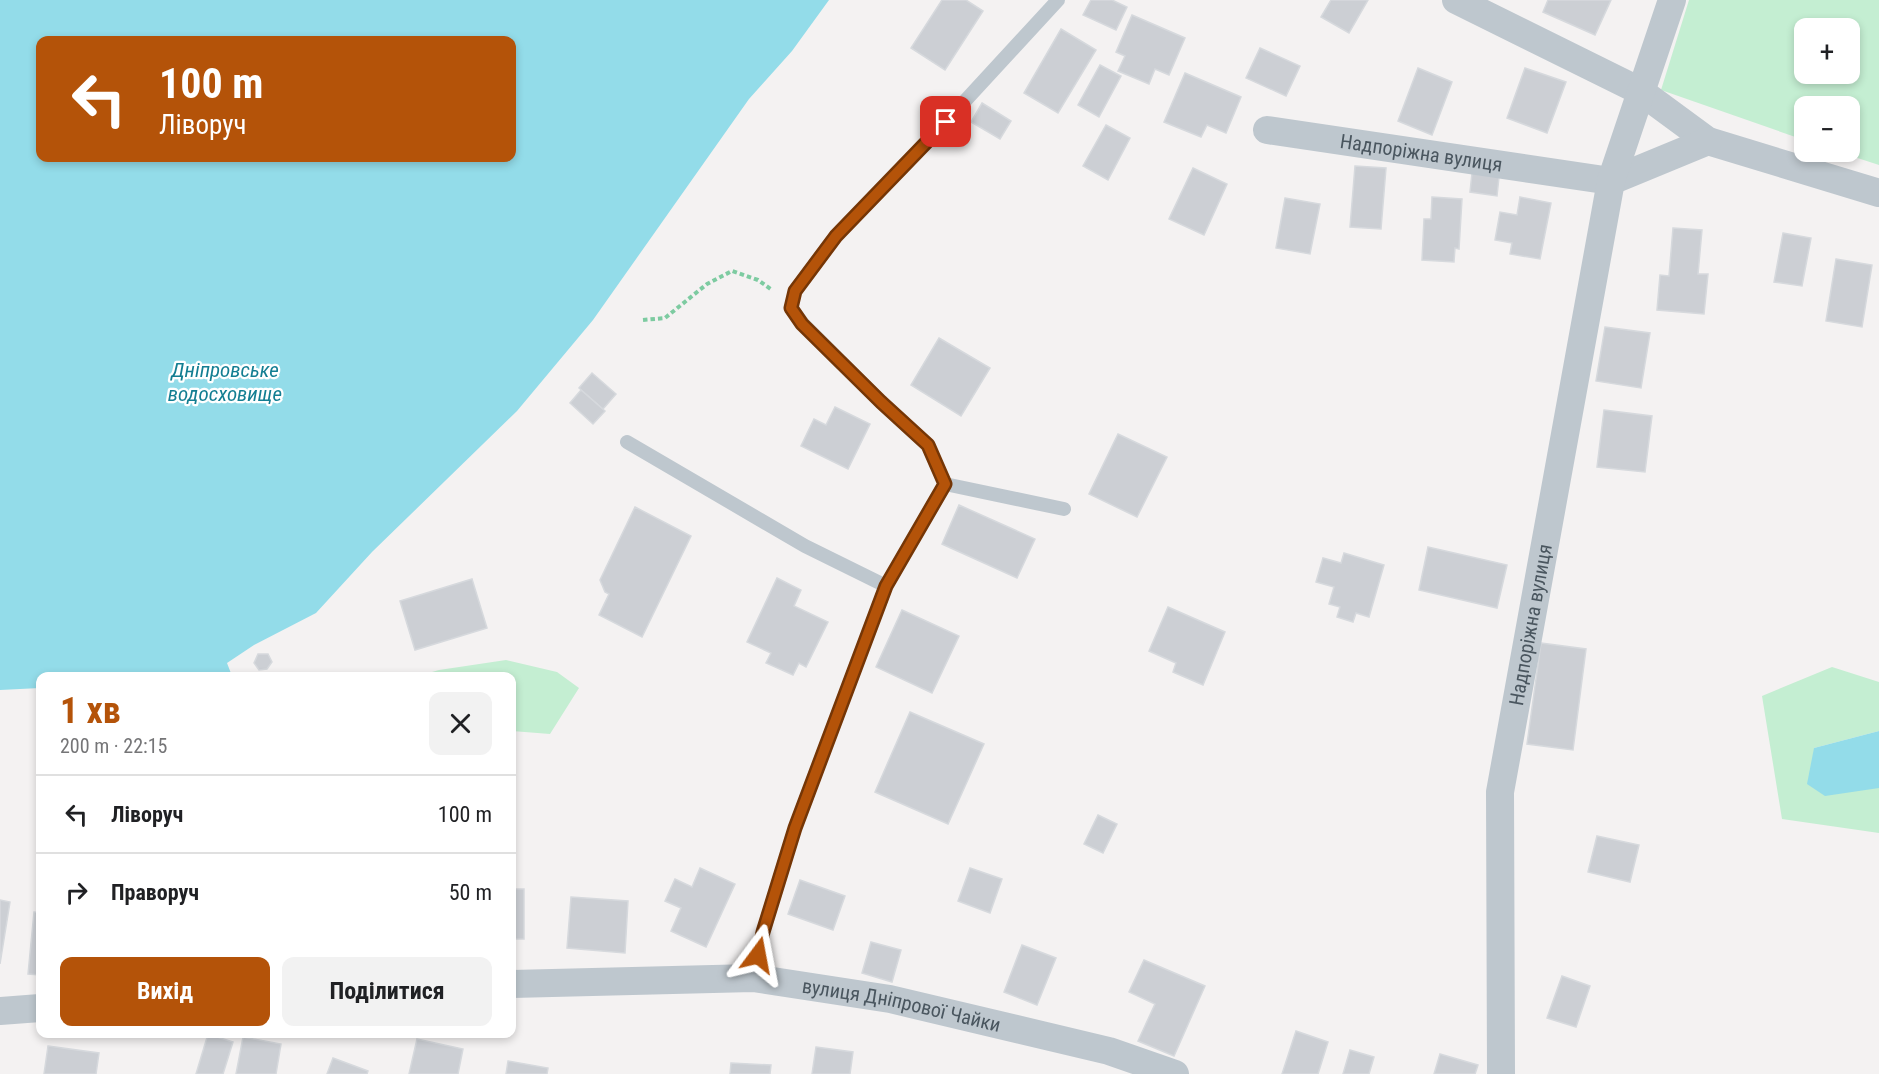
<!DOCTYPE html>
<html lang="uk">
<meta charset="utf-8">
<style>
:root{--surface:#fff;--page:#f2f2f2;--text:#202124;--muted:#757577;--line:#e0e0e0;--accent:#b45309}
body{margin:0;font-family:"Roboto Condensed",sans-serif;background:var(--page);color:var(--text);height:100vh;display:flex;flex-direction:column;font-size:22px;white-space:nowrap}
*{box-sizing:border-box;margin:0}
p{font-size:20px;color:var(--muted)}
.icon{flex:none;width:33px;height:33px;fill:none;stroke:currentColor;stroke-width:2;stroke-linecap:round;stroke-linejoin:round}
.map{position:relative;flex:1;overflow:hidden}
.details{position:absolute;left:36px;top:672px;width:480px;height:366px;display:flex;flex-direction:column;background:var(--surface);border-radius:12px;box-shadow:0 3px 9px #0003}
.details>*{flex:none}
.banner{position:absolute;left:36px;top:36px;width:480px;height:126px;border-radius:12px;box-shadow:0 3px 9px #0003;background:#b45309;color:#fff;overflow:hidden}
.buttons{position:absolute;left:1794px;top:18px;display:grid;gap:12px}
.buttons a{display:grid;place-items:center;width:66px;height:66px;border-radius:12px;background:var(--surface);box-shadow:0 3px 9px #0003;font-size:30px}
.pin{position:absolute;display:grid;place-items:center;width:51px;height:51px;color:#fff;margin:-26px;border-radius:12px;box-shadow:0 3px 9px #0006}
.me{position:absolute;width:66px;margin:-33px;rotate:13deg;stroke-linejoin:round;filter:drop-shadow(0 0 4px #0008)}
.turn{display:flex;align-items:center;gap:21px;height:126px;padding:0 24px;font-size:27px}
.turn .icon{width:78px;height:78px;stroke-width:2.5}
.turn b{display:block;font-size:42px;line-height:51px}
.round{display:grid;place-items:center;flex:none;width:63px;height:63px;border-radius:12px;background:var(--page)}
.summary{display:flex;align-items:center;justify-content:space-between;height:102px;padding:0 24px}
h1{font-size:36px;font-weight:700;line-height:45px;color:var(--accent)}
.button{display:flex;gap:12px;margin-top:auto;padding:12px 24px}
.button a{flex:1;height:69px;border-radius:12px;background:var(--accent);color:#fff;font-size:24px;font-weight:700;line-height:69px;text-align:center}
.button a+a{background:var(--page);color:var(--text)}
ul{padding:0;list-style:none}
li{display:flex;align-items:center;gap:18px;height:78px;padding:0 24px;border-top:2px solid var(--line)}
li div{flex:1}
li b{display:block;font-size:22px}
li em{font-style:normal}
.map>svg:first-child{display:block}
.green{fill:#c4eed2;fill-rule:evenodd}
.water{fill:#93dce9;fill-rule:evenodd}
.building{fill:#cccfd4;stroke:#d6d9dd;stroke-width:1.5}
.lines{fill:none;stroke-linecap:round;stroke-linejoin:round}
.path{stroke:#7dcba1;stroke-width:4;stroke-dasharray:4.5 3;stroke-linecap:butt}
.service{stroke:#bec7ce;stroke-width:14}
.minor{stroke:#bec7ce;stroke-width:28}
.route-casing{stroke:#753606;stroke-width:15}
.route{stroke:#b45309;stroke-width:10}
.labels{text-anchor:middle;stroke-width:4.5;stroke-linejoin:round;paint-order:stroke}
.street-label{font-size:20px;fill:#4a565f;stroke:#fff}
.water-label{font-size:21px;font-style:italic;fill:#137e92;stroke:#fff}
</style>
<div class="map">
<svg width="1879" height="1074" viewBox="0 0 1879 1074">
<rect width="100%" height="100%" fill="#f4f2f2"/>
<g class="green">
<path d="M1689,0h190v165l-40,-13h11v-46h-46v34l-143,-50zM1804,28h46v46h-46z"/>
<path d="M506,660l51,12 22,16 -29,46 -38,-3v-55h-94l21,-6z"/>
<path d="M1832,667l47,15v49l-65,17 60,40h5v45l-97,-14 -20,-123z"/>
</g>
<g class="water">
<path d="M0,0h829l-37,51 -43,48 -156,221 -76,91 -145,141 -56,61 -62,32 -27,18 5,13h-192v12l-40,2zM40,40h472v118h-472z"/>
<path d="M1879,731v57l-54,8 -18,-12 7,-36z"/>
</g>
<g class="building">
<path d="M942,0h24l17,11 -38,59 -34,-22z"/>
<path d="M1091,0h21l15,7 -11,23 -33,-15z"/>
<path d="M1331,0h37l-19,33 -28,-16z"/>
<path d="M1548,0h63l-16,35 -52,-23z"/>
<path d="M1132,15l53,23 -16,37 -14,-6 -6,15 -31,-13 7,-15 -9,-4z"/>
<path d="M1061,29l35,21 -38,63 -34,-20z"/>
<path d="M1260,48l40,18 -14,30 -40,-18z"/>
<path d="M1100,65l21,11 -22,41 -21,-12z"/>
<path d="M1418,68l34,14 -20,53 -34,-14z"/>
<path d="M1525,68l41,14 -19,51 -40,-15z"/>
<path d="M1185,73l56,24 -15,36 -19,-8 -6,12 -37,-15z"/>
<path d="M982,103l29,18 -11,18 -29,-17z"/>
<path d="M1106,125l24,13 -22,42 -25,-14z"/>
<path d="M1355,166l31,2 -5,61 -31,-2z"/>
<path d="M1193,168l34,16 -23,51 -35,-16z"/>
<path d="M1472,173l27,4 -2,19 -27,-4z"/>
<path d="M1432,197l30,2 -3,50 -4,-1 -1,14 -32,-2 2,-41h7z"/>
<path d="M1520,197l31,6 -11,56 -30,-5 2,-11 -17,-3 5,-28 17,3z"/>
<path d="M1285,198l35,6 -10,50 -34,-6z"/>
<path d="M1673,228l29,2 -4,44h10l-4,40 -47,-4 3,-35 9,1z"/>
<path d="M1783,233l28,5 -9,48 -28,-4z"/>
<path d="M1836,259l36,6 -10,62 -36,-6z"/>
<path d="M1605,327l45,6 -9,55 -45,-7z"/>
<path d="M939,338l51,30 -29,48 -50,-31z"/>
<path d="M592,373l24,21 -13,15 -24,-21z"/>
<path d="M581,390l24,21 -12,13 -23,-21z"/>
<path d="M835,407l35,17 -22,45 -47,-23 13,-27 12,6z"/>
<path d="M1604,410l48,6 -7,56 -48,-5z"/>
<path d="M1118,434l49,23 -30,60 -48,-23z"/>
<path d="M959,505l76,34 -18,39 -75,-34z"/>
<path d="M635,507l56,29 -49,101 -43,-22 10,-21 -4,-2 -5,-12z"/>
<path d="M1428,547l79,18 -10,43 -78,-18z"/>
<path d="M1344,553l40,12 -15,52 -13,-4 -3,9 -16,-5 3,-10 -11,-3 5,-17 -18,-5 7,-24 18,5z"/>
<path d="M777,578l24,12 -7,16 34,16 -22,45 -7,-4 -6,12 -27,-12 5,-10 -24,-11z"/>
<path d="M472,579l15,49 -72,22 -15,-49z"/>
<path d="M1168,607l57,25 -22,53 -30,-13 3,-9 -27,-12z"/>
<path d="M902,610l57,26 -27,57 -56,-26z"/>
<path d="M1541,643l45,6 -13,101 -46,-6z"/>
<path d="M258,654h10l4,8 -5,7 -8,1 -5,-7z"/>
<path d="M910,712l74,32 -36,80 -73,-32z"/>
<path d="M1098,815l19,9 -14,29 -19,-9z"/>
<path d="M1597,836l42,9 -9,37 -42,-10z"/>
<path d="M700,868l35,16 -29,63 -35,-16 10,-23 -16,-7 10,-22 17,8z"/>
<path d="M970,868l32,11 -12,34 -32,-12z"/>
<path d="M800,880l45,16 -12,34 -45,-16z"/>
<rect x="512" y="889" width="12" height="50"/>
<path d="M571,897l57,4 -3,52 -58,-5z"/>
<path d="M0,900l10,2 -10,62z"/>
<path d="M34,912l6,1v62l-12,-1z"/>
<path d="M871,942l30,8 -9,32 -30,-9z"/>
<path d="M1022,945l34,13 -19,47 -33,-13z"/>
<path d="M1144,960l61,26 -31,70 -36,-15 17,-37 -26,-12z"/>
<path d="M1562,976l28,10 -14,41 -29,-9z"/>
<path d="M1296,1031l32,11 -10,32h-36z"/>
<path d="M208,1034l25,8 -10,32h-27z"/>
<path d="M243,1037l38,7 -5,30h-40z"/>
<path d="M417,1039l46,10 -5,25h-49z"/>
<path d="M48,1046l51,7 -3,21h-52z"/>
<path d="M816,1047l37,5 -3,22h-38z"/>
<path d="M1350,1050l24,7 -5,17h-26z"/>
<path d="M1440,1054l38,11 -3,9h-41z"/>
<path d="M333,1058l35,13 -1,3h-40z"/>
<path d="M508,1061l40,7 -1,6h-41z"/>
<path d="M731,1063l40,2 -1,9h-40z"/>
</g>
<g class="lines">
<path class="path" d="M643,320l22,-2 42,-34 25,-13 26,9 14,10"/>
<g class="service">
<path d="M627,442l178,104 81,40"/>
<path d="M945,484l119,25"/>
<path d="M753,978l10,-46 32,-104 91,-242 59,-102 -17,-39 -47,-43 -78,-78 -12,-16 4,-17 41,-55 94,-97 128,-139"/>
</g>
<g class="minor">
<path d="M1456,0l184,91 68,50 171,52"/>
<path id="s1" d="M1267,130l344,51"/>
<path d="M1611,181l97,-40"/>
<path id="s2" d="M512,984l241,-6 137,21 219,52 66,23"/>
<path d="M0,1011l40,-3"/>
<path id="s3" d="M1501,1074l-1,-282 111,-611 61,-181"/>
</g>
</g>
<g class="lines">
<g class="route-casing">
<path id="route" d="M758,955l5,-23 32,-104 91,-242 59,-102 -17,-39 -47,-43 -79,-78 -11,-16 4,-17 41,-55 110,-114"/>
</g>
<use href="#route" class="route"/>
</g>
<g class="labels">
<g class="street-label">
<text dy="7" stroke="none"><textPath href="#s1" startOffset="156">Надпоріжна вулиця</textPath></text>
<text dy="7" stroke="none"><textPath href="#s3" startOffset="452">Надпоріжна вулиця</textPath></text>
<text dy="7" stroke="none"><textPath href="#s2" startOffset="392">вулиця Дніпрової Чайки</textPath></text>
</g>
<g class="water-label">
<text x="225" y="377">Дніпровське<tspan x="225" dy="24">водосховище</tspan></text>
</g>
</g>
</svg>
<div class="buttons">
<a>+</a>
<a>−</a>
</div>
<div class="pin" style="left:946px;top:122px;background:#d93025"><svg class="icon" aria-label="arrive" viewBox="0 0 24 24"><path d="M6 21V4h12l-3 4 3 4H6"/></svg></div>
<svg class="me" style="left:758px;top:955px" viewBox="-20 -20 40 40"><path d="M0-17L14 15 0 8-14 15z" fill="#b45309" stroke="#fff" stroke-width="4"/></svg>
<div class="banner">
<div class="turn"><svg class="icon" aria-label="left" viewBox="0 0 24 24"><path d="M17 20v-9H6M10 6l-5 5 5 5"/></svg><div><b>100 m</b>Ліворуч</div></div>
</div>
<section class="details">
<div class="summary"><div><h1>1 хв</h1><p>200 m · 22:15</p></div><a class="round"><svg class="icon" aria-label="close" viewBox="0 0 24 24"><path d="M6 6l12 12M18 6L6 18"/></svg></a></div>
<ul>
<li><svg class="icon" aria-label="left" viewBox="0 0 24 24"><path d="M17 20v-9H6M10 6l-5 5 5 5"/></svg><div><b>Ліворуч</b></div><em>100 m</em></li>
<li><svg class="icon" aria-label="right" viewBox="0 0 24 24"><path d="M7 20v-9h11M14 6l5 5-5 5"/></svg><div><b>Праворуч</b></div><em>50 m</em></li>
</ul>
<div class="button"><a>Вихід</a><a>Поділитися</a></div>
</section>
</div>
